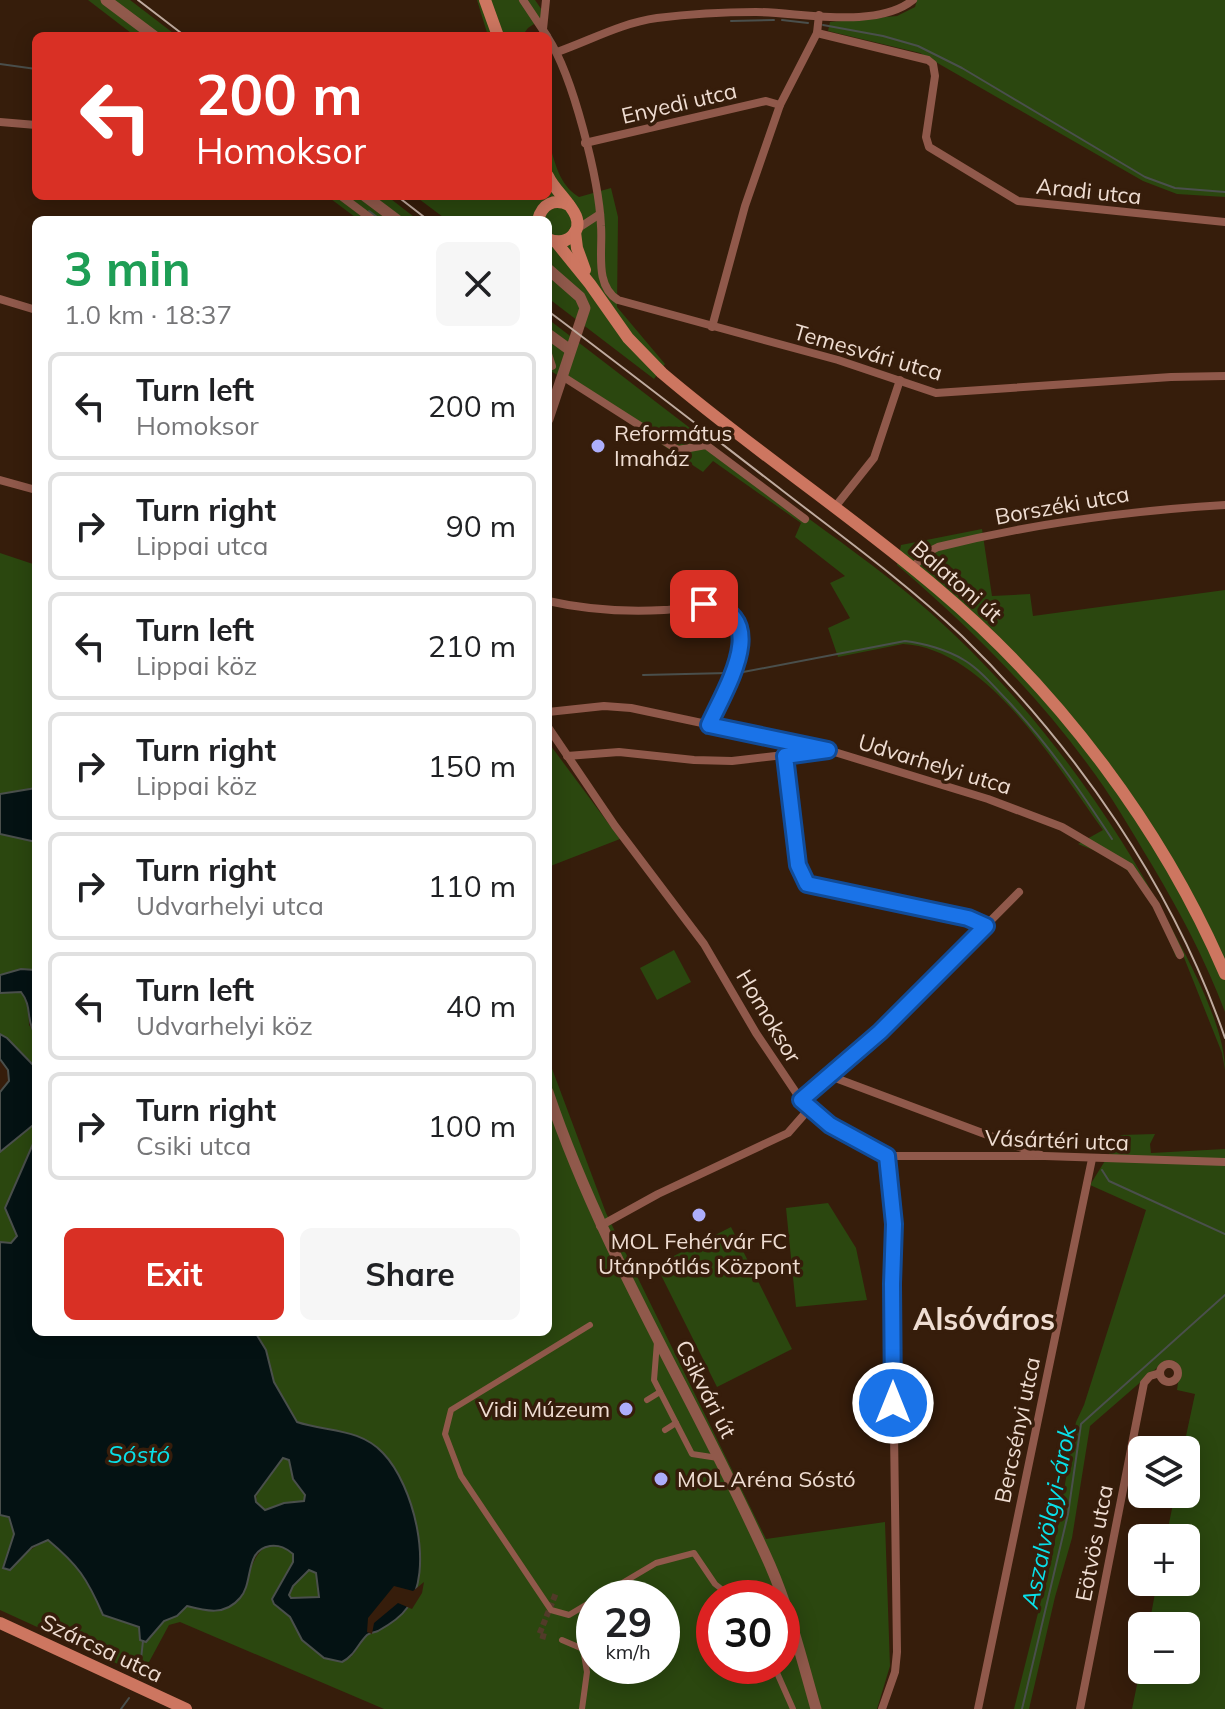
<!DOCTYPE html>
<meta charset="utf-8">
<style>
:root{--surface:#fff;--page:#f6f6f6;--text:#202124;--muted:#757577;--line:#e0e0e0;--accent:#d93025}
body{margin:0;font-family:Mulish,sans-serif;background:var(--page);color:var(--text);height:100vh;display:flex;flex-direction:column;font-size:30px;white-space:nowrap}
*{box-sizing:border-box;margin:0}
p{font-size:26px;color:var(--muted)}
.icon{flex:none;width:44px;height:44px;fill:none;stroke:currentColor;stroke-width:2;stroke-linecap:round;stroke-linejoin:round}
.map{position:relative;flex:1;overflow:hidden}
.side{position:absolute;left:32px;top:216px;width:520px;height:1120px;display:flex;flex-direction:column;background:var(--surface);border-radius:12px;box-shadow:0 4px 20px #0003}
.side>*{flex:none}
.banner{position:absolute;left:32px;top:32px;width:520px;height:168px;border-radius:12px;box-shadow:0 4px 20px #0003;background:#d93025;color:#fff;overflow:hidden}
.fabs{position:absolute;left:1128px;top:1436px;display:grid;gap:16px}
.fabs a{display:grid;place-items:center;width:72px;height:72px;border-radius:12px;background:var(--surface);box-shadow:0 4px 20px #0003;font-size:40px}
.speed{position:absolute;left:576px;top:1580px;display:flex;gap:16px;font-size:40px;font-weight:700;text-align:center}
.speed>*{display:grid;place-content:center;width:104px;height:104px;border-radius:50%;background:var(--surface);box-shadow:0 4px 20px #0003;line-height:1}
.speed small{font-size:20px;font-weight:400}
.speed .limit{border:12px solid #d22;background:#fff;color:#111}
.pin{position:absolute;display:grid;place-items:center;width:68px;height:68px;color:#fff;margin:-34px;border-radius:16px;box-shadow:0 4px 12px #0006}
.me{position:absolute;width:88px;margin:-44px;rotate:0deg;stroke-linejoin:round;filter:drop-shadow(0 0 6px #0008)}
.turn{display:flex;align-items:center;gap:28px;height:168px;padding:0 32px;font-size:36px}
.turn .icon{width:104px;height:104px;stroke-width:2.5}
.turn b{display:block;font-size:56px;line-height:68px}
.round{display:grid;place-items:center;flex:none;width:84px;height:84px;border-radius:12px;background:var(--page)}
.headline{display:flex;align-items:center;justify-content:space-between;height:136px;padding:0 32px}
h1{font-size:48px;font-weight:700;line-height:60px;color:#1e9e55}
.cta{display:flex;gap:16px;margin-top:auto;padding:16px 32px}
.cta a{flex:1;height:92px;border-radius:12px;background:var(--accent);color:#fff;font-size:32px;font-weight:700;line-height:92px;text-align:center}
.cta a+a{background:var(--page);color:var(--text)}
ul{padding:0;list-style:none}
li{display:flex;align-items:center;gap:24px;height:108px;margin:0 16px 12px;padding:0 16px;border:4px solid var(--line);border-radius:12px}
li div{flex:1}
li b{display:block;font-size:30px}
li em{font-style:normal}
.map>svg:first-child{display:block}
.green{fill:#2b470f;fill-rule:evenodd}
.water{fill:#041213;stroke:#4a4f4c;stroke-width:2;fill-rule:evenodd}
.pier{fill:#361d0b}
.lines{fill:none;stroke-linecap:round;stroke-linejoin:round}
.stream{stroke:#4a4f4c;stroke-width:2}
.pedestrian-tunnel{stroke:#523a29;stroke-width:6;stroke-dasharray:6 3;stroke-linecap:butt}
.pedestrian{stroke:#90594b;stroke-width:6}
.minor{stroke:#90594b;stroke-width:8}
.tertiary{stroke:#90594b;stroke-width:11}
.secondary{stroke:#cd7660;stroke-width:12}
.rail{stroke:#bfab9f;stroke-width:2}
.route-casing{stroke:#114b97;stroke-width:20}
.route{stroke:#1a73e8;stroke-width:14}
.poi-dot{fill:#adaefb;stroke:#361d0b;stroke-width:3}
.labels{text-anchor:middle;stroke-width:7;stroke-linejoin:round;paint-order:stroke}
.street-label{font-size:22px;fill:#efddd2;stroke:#361d0b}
.poi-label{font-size:22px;fill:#efddd2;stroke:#361d0b;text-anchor:start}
.water-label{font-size:24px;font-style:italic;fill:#09e0e9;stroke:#361d0b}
.district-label{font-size:30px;font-weight:bold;fill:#efddd2;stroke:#361d0b}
</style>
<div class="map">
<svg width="1225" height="1709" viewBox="0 0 1225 1709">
<rect width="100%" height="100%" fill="#361d0b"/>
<g class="green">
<path d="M88,0h42l47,36h-42z"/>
<path d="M477,0h58l11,16 -18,12 -6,8h-34z"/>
<path d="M917,0h308v197l-48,-3 -34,-13 -223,-128 -92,-22 2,-9 67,-6 18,-9z"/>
<path d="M548,141c8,22 10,43 31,56l32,-9 7,29 -1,90 48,57 -11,15 -106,-81v-78h-101l-32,-24h133z"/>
<path d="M327,196h60l31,24h-59z"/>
<path d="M548,319c82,63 163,125 245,188 42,31 85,61 125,95 104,89 188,202 252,323 20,38 55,102 55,145l-3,-17 -39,-98 -7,2c-13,-32 -27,-69 -54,-91 -13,-10 -29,-16 -44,-22l25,-14c-45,-62 -116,-182 -200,-186l-65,13 -10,-29 22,-10 -20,-35 15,-7 -50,-39 6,-14 -88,-62 -10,11 -155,-103z"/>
<path d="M982,529l10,67 38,-2 3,22 192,-26v422c-19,-51 -45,-100 -73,-147 -21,-35 -41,-70 -66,-103 -54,-73 -120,-138 -189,-197l4,-20z"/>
<path d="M0,553l36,12v411l-2,-6 -13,-1 -21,6z"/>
<path d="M548,742l72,97 -72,28z"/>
<path d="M674,950l17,32 -34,18 -17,-32z"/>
<path d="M14,991l7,1 7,9 1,24 7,11v32l-29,-30 -7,-4v-41z"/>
<path d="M548,1058l58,155 160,326 119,-17 5,144 -13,43h-493l-204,-87 -11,3 -27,50 -142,-65v-95l8,2 6,17 -11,34c17,-8 28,-21 45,-28l15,12 186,-94 -1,121c6,-25 19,-47 45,-25v8l-21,37 2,5 16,13 12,23 49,17 17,-23 9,-3 -73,-130 -20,2 -18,7 -10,-8 1,-12 26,-32 6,1 30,-29 -22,-8 -23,-40 -8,-32 -11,-18h293zM594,1598h68v68h-68zM714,1598h68v68h-68z"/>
<path d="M32,1126l4,3v8l-31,71 12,28 -6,7 -11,-1v-90z"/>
<path d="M1155,1134l-5,10 1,9 74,-4v560h-93l10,-49v10h44v-44h-37l8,-44h29v-44h-20l9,-44h11v-44h-3l12,-56 -18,-4 3,-22 -5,-7 -9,-1 -76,66 -18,112 -17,59 -26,112h-15l38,-152 24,-135 8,-17 62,-195 -56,-25 31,-50z"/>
<path d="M828,1203l28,45 11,52 -71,7 -10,-99z"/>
<path d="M731,1227l61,122 -75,38 -61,-122z"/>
<path d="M309,1570l7,3 3,24 -28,1 -2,-3 4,-9z"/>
</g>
<g class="water">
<path d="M36,788v54l-36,-8v-40z"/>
<path d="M21,969l14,1 1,6v60c-11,-16 -3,-29 -15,-44l-21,1v-18z"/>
<path d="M0,1034l7,4 29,30v61l-4,-3 -32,26v-60l9,-11 -1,-11 -8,-11z"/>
<path d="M36,1137v195h219l11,18 8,32 23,40c30,10 63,6 86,31 31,32 52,118 24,155 -6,9 -20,18 -29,23 -4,2 -8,1 -11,4 -10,10 -12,20 -25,27l-18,-4 -22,-18 -12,-23 -16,-13 -2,-5 21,-37v-8c-7,-6 -13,-9 -23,-8 -26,4 -16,37 -30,52 -15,18 -34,13 -53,8l-10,10 -13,5 -18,21 -6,-2 -1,-13 -36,-12c-16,-37 -25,-50 -55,-75l-16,7 -22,23 -7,-2 11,-34 -5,-17 -9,-2v-273l11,1 6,-7 -12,-28zM283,1458l6,2 4,19 12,16 -1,6 -20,2 -19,7 -9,-8 -1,-6zM309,1570l7,3 3,24 -28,1 -2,-3 4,-9z"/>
</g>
<path class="pier" d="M424,1582l-2,11 -10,16 -14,-6 -24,20 -2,11 -5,-2 1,-14 26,-32 19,5z"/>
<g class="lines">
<g class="stream">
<path d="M782,20l26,3"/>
<path d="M731,21l43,-1"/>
<path d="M823,25l60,11 35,10 44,22 183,109 30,11 50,4"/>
<path d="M0,64l36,5"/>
<path d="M369,211l12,9"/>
<path d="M738,673l167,-32c18,2 43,9 59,19 17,10 30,27 44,41 40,43 72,89 104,138"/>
<path d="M643,675l85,-2"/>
<path d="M1102,1170l7,11 116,53"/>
<path d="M139,1677l4,-36"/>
<path d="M121,1709l8,-11"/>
<path d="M1022,1709l46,-195 13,-90 144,-129"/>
</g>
<path class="pedestrian-tunnel" d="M546,1637l-7,-2 17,-42"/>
<g class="pedestrian">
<path d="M590,1325l-139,85 -6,24 16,42 90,134 18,5 25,-15"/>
<path d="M657,1342l-3,38 38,74 26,4"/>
<path d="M647,1400l13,-8"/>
<path d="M665,1430l11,-7"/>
<path d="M597,1598l59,-35 38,-10 21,31 18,14"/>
<path d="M562,1640l21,9 4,23 -5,37"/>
<path d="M774,1666l19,43"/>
</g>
<g class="minor">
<path d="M523,0l24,36"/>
<path d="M543,29l3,-29"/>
<path d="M817,33l111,27 5,4 2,12 -9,61 3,10 89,54 207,21"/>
<path d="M548,38c25,38 51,142 53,188 2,25 -7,59 17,74l220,60 98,33 235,-16 54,-1"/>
<path d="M557,52c34,-12 64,-29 100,-34 32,-4 66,-6 99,-6 44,0 120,18 157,-12"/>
<path d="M0,122l36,3"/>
<path d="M585,143l181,-42 14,4"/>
<path d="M341,196l32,24"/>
<path d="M577,229l23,-15"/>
<path d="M0,299l36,11"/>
<path d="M712,327l33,-121 35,-101 37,-72 2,-18"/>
<path d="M548,354l4,12"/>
<path d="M562,376l116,74 28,-5 99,74"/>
<path d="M0,480l36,10"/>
<path d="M835,507l39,-49 26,-78"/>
<path d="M913,567l15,-15 10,-5c97,-24 187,-36 287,-42"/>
<path d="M548,601c39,9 76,11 116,9 15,0 34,-9 48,-4 13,4 29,14 30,28 3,20 -24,71 -33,91"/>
<path d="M548,712l56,-6 27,2 185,39"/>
<path d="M548,727l67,99 89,118 52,89 45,67 29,25 57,31h158l180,6"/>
<path d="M567,756l52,-4 75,8 38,1 96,-11 160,49 74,28 68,40 26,38 24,50"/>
<path d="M785,756l13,109 9,19 161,34 18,8"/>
<path d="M830,1076l211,79"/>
<path d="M801,1100l79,-68 139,-140"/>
<path d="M600,1226l58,-32 130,-61 21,-24"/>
<circle cx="1169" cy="1373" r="9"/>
<path d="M882,1709l13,-37 2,-20 -5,-368 2,-60 -7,-68"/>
<path d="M978,1709l114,-550"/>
<path d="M1080,1709l64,-326 6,-7 10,-3"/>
</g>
<g class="tertiary">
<path d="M106,0l48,36"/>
<path d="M365,196l32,24"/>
<path d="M548,269l32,28 5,11 -37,111"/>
<path d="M548,334l22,16"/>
<path d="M548,1092c56,166 151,313 222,473 20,46 32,95 46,144"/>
</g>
<g class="secondary">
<path d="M485,0l13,36"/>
<path d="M548,176c8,19 43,41 24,60 -7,7 -16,6 -24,3"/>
<path d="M538,220c4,-16 16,-22 31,-15"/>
<path d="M575,232l2,16 8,22"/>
<path d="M556,242l34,42 38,54 34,35c89,76 187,140 276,216 121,102 225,240 287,385"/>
<path d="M0,1623l186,86"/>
</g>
<g class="rail">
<path d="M138,0l47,36"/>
<path d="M397,196l31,24"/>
<path d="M548,311c79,59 157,120 235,180 61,47 123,92 179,145 114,111 211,251 263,402"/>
</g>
</g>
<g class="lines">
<g class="route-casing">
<path id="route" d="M704,604c70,9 21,85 5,121l119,25 -43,6 13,109 9,19 161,34 18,8 -106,106 -79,68 29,25 57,31 7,68 -2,60 1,119"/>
</g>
<use href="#route" class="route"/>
</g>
<g class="poi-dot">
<circle cx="598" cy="446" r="8"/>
<circle cx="699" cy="1215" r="8"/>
<circle cx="626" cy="1409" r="8"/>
<circle cx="661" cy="1479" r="8"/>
</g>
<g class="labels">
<g class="street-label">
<text transform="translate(679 103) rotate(-13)" y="8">Enyedi utca</text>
<text transform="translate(1089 191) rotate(6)" y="8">Aradi utca</text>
<text transform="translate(868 352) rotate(16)" y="8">Temesvári utca</text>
<text transform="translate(1062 505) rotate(-10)" y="8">Borszéki utca</text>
<text transform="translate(957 581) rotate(41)" y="8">Balatoni út</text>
<text transform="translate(935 764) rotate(17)" y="8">Udvarhelyi utca</text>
<text transform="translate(769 1016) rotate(59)" y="8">Homoksor</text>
<text transform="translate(1057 1140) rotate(2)" y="8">Vásártéri utca</text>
<text transform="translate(706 1389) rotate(63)" y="8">Csikvári út</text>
<text transform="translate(1017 1430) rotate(-78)" y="8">Bercsényi utca</text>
<text transform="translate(1094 1543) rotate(-79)" y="8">Eötvös utca</text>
<text transform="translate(102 1648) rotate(25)" y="8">Szárcsa utca</text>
</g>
<g class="poi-label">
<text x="614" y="441">Református<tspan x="614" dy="25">Imaház</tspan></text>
<text x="699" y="1249" text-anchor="middle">MOL Fehérvár FC<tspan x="699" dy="25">Utánpótlás Központ</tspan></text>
<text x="610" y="1417" text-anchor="end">Vidi Múzeum</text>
<text x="677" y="1487">MOL Aréna Sóstó</text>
</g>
<g class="water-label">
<text x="139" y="1463">Sóstó</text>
<text transform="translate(1049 1517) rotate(-78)" y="8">Aszalvölgyi-árok</text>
</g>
<g class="district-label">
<text x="984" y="1330">Alsóváros</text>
</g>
</g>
</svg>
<div class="fabs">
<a><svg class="icon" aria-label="layers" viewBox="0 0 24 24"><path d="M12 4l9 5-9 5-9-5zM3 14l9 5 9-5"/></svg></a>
<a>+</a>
<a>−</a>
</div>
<div class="speed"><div>29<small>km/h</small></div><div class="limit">30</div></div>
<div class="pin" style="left:704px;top:604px;background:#d93025"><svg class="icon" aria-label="arrive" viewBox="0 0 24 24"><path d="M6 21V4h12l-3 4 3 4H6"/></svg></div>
<svg class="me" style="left:893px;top:1403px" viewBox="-20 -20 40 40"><circle r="17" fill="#1a73e8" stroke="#fff" stroke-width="3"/><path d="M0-11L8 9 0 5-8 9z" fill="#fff"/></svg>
<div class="banner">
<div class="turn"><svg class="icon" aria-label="left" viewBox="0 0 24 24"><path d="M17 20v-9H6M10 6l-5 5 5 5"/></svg><div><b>200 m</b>Homoksor</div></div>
</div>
<section class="side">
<div class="headline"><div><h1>3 min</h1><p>1.0 km · 18:37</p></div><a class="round"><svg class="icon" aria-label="close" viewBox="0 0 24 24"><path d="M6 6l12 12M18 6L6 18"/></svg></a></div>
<ul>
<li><svg class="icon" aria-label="left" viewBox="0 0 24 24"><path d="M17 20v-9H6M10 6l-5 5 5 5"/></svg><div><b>Turn left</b><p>Homoksor</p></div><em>200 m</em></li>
<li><svg class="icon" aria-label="right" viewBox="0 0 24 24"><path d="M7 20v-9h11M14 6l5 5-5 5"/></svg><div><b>Turn right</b><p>Lippai utca</p></div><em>90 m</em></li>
<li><svg class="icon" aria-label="left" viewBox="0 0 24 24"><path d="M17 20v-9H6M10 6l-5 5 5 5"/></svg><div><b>Turn left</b><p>Lippai köz</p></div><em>210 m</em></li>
<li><svg class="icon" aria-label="right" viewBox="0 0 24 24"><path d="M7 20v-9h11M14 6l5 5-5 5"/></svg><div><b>Turn right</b><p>Lippai köz</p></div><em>150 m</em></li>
<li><svg class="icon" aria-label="right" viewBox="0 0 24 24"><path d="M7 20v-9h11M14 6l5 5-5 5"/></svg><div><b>Turn right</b><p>Udvarhelyi utca</p></div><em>110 m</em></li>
<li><svg class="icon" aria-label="left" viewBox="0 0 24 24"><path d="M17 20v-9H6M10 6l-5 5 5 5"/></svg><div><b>Turn left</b><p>Udvarhelyi köz</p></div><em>40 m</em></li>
<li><svg class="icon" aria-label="right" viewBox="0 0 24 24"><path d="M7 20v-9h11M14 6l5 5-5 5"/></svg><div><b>Turn right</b><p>Csiki utca</p></div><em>100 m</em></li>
</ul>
<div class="cta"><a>Exit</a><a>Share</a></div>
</section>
</div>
